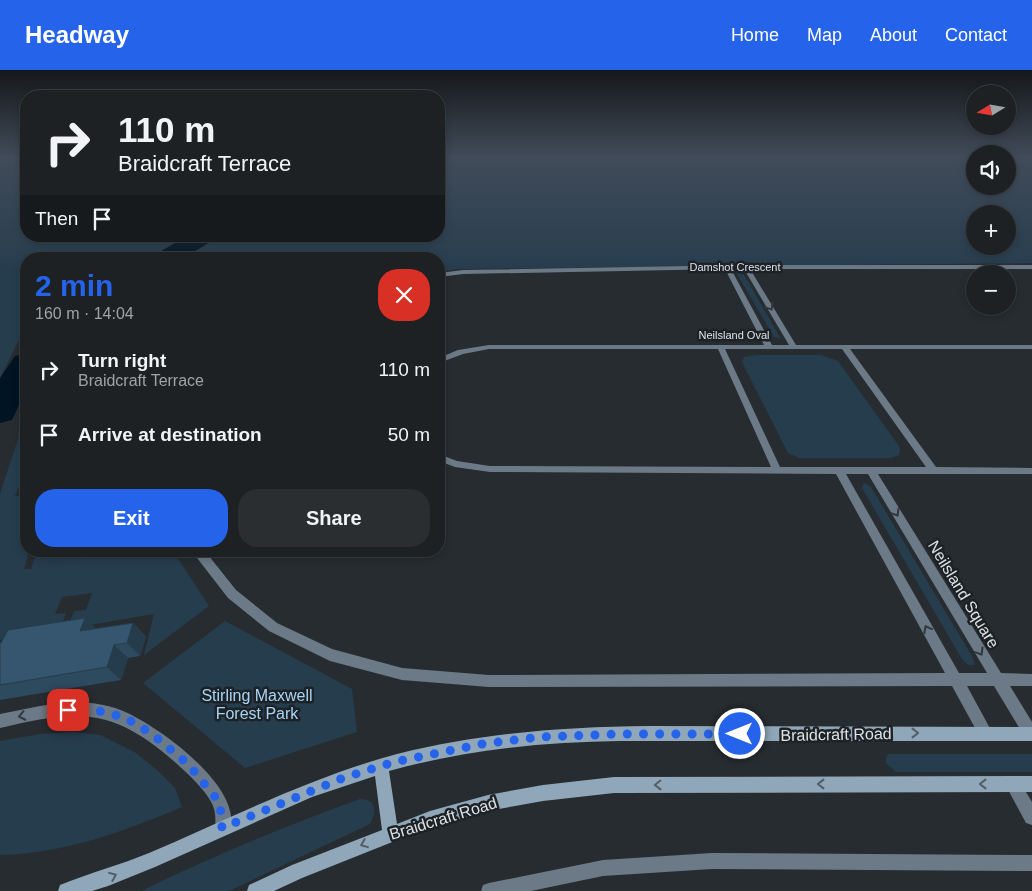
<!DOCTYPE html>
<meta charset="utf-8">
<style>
:root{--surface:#1d2124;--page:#2a2e31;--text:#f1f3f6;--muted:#a0a3a6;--line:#3b3e41;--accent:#2563eb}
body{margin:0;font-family:Helvetica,sans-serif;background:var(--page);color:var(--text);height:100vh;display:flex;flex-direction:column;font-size:19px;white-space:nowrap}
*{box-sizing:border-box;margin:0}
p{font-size:16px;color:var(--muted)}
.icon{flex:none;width:28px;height:28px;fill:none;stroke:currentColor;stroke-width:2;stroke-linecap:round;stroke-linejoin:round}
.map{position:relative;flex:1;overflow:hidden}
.sheet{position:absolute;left:20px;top:182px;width:425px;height:305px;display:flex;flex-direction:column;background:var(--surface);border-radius:20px;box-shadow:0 2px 8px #0003,0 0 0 1px var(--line)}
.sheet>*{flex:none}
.guide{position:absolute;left:20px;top:20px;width:425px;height:152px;border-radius:20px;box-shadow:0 2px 8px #0003,0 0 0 1px var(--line);background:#1d2124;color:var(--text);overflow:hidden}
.needle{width:32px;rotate:259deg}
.controls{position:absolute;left:966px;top:15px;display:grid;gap:10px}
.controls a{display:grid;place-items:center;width:50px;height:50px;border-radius:50%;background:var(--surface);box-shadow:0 2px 8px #0003,0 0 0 1px var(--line);font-size:25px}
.pin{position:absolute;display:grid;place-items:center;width:42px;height:42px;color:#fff;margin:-21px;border-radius:10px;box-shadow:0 2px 8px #0006}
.me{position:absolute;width:55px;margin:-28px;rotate:270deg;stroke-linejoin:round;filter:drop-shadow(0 0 4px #0008)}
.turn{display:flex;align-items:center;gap:18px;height:105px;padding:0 15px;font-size:22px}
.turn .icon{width:65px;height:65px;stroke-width:2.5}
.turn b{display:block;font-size:35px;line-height:42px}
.then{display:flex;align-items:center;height:48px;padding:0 15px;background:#0003;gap:10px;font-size:19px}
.round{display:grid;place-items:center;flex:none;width:52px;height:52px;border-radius:20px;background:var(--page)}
.headline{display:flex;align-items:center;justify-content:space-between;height:85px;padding:0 15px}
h1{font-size:30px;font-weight:700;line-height:38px;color:var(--accent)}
.primary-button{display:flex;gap:10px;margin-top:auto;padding:10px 15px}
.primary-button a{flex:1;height:58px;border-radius:20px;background:var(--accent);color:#fff;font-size:20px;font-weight:700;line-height:58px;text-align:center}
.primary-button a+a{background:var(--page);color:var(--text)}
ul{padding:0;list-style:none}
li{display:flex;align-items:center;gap:15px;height:65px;padding:0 15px}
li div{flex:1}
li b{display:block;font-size:19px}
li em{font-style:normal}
header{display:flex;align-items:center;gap:30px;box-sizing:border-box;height:70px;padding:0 25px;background:var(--accent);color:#fff}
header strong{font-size:24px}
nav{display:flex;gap:28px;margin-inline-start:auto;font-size:18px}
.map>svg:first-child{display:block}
.green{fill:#263d4e;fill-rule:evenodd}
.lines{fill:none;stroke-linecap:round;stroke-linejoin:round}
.river{fill:#001423;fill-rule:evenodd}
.street{fill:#6b7a86;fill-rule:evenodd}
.secondary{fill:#90a7b9;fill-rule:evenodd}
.wall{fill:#2e4a5f}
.shaded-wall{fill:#253c4d}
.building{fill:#35566e;stroke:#253c4d}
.oneway{stroke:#30383e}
.oneway2{stroke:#515e68}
.route{stroke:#2563eb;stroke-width:9;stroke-dasharray:0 16.2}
.labels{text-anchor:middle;stroke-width:5;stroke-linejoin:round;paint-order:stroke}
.far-street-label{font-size:11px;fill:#dfe2e5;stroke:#1d2226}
.near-street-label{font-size:16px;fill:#dfe2e5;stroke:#1d2226}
.near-park-label{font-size:16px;fill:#a6d4f6;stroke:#1d2226}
</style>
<header>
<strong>Headway</strong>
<nav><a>Home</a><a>Map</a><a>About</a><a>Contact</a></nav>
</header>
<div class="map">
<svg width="1032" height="821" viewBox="0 0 1032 821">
<rect width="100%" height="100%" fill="#272c30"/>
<g class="green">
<path d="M0,88h26v78h413v-78h536v28h33v-28h24v105l-574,6 -19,3v-13h-413v73l-5,4 -21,42zM975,144h33v32h-33z"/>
<path d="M739,203l5,2 37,64 -7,-2 -37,-63z"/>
<path d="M755,285h66l17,6 61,85 1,4 -1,5 -8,3h-92l-11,-5 -46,-91 2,-5z"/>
<path d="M26,325v76l-11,25h11v55h3l-5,18h7l6,-18h136l36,55 -65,49 10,-41 -87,15 7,-18 12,-1 6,-17 -30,4 -7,17 11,-1 -6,17 -60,10v-146l18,-55 2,-25z"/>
<path d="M864,413l7,4 102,171 2,7h-7l-6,-6 -100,-171z"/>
<path d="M225,551l127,68 5,43 -112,36 -102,-85z"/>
<path d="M73,662l27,3 36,18 22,18 17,17 7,19c-60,25 -116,46 -182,48v-114l40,-7z"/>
<path d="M888,684h144v18h-136l-10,-9v-5z"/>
<path d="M360,729c17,0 16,14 10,25l-141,67h-88c72,-35 144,-65 219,-92z"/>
</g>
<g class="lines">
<g class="river">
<path d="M439,88h10l-3,4 -7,1z"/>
<path d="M187,166h28l-3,5 -30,18h-29l3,-5z"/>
<path d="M26,284v36l-14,30 -12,3v-45l15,-22z"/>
</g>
<g class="street">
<path d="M746,195h286v4h-282l46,76h236v4h-182l86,118 96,1v6h-154l123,199 31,1v12h-22l22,36v19l-6,-2 -32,-53h-27l25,46 -2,5 -5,2 -5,-2 -28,-51 -463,1 -87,-7 -72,-19 -61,-30 -41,-33 -34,-44 -1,-3h12l31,39 41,33 55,26 70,19 87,7 456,-2 -109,-199 -346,-2 -35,-5 -16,-6v-7l18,7 33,5 281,1 -53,-118h-229l-26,5 -24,9v-5l19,-8 31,-5h275l-39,-76 -262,5 -24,3v-4l24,-3zM731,199h13l45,76h-17zM725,279h117l84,118h-146zM846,404h22l119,199h-28z"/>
<path d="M66,632c20,0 38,1 57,9 34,14 124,78 106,122l-6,2 -6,-2c-3,-9 0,-18 -4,-27 -5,-14 -26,-33 -37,-43 -64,-56 -96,-54 -176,-35v-14l40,-8z"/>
<path d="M1013,706l5,3 14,23v23l-6,-2 -21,-39 3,-5z"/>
<path d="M712,783l320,2v16l-320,-2 -109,7 -72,15h-50l2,-6 6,-2 114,-23z"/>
</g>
<path class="secondary" d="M648,656l384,1v14h-412c-78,1 -156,9 -231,30l8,53 33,-13 58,-16 55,-10 71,-8 418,-1v16l-418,1 -71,8 -55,10 -58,16 -128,51 -28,13h-27l2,-6 43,-20 90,-35 -7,-54 -63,21 -157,70 -47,19 -16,5h-34l2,-6c29,-12 60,-20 89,-32 82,-35 162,-76 248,-99 83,-21 166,-27 251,-28z"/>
</g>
<path class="wall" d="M133,553l13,14 -6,19 -12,2 -7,22 -121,20v-57z"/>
<g class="shaded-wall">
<path d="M26,455v7l-5,-6z"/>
<path d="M37,481h83l-67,16z"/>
<path d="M85,548l15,14 -20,-1z"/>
<path d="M133,553l13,14 -6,19 -13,-13z"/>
<path d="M114,575l14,13 -7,22 -14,-13z"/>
</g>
<g class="building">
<path d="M26,441v14l-5,1z"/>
<path d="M85,548l-5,13 53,-8 -6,20 -13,2 -7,22 -107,18v-42h1l7,-13z"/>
</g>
<defs><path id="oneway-chevron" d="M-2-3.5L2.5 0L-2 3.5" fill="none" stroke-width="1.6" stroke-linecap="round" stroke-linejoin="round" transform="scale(1.25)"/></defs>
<g class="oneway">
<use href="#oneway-chevron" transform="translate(770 237) rotate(59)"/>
<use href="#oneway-chevron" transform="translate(896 443) rotate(59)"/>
<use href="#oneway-chevron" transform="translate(927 559) rotate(-119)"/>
<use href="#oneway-chevron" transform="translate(980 582) rotate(59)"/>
<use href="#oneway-chevron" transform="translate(22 646) rotate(168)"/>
</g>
<g class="oneway2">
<use href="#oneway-chevron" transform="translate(915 663)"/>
<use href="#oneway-chevron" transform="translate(821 714) rotate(180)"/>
<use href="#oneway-chevron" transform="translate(983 714) rotate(-180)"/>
<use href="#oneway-chevron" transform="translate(658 715) rotate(179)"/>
<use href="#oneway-chevron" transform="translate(364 774) rotate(158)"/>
<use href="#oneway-chevron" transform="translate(113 806) rotate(-22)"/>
</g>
<linearGradient id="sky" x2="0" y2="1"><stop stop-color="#15181a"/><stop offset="0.43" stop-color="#414b59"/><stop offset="1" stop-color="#414b59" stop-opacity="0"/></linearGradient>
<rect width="1032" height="203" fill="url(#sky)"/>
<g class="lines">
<path class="route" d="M68,640h19l20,2 22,8 23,14 36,30 32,39 2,25 121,-50 51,-16 88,-18 58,-7 81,-3h119"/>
</g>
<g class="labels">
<g class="far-street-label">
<text x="735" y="201">Damshot Crescent</text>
<text x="734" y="269">Neilsland Oval</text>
</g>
<g class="near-street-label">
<text transform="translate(964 524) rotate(59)" y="6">Neilsland Square</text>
<text transform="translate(836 664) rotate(-1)" y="6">Braidcraft Road</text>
<text transform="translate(443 748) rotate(-17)" y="6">Braidcraft Road</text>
</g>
<g class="near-park-label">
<text x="257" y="631">Stirling Maxwell<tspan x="257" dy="18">Forest Park</tspan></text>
</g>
</g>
</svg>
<div class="controls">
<a><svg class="needle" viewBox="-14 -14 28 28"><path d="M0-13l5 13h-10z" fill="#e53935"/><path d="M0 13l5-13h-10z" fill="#a0a3a6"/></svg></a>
<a><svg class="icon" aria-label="sound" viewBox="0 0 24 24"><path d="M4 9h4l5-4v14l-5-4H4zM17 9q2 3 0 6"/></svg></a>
<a>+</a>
<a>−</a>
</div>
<div class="pin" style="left:68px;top:640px;background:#d93025"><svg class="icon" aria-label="arrive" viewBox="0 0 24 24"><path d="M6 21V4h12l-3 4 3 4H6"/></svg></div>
<svg class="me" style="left:740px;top:664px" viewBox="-20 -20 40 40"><circle r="17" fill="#2563eb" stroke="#fff" stroke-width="3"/><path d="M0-11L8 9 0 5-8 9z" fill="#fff"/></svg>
<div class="guide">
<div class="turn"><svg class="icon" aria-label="right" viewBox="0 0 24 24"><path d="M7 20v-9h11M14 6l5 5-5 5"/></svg><div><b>110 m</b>Braidcraft Terrace</div></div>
<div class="then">Then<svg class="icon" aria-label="arrive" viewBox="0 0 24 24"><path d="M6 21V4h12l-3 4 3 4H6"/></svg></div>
</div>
<section class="sheet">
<div class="headline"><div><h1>2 min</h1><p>160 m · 14:04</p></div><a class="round" style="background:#d93025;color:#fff"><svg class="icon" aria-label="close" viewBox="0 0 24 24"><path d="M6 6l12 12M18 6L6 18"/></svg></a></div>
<ul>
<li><svg class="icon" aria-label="right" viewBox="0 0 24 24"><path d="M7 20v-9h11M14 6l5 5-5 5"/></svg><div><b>Turn right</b><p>Braidcraft Terrace</p></div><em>110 m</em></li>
<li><svg class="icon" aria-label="arrive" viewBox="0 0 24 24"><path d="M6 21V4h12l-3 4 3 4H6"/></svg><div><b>Arrive at destination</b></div><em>50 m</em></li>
</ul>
<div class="primary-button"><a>Exit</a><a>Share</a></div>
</section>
</div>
